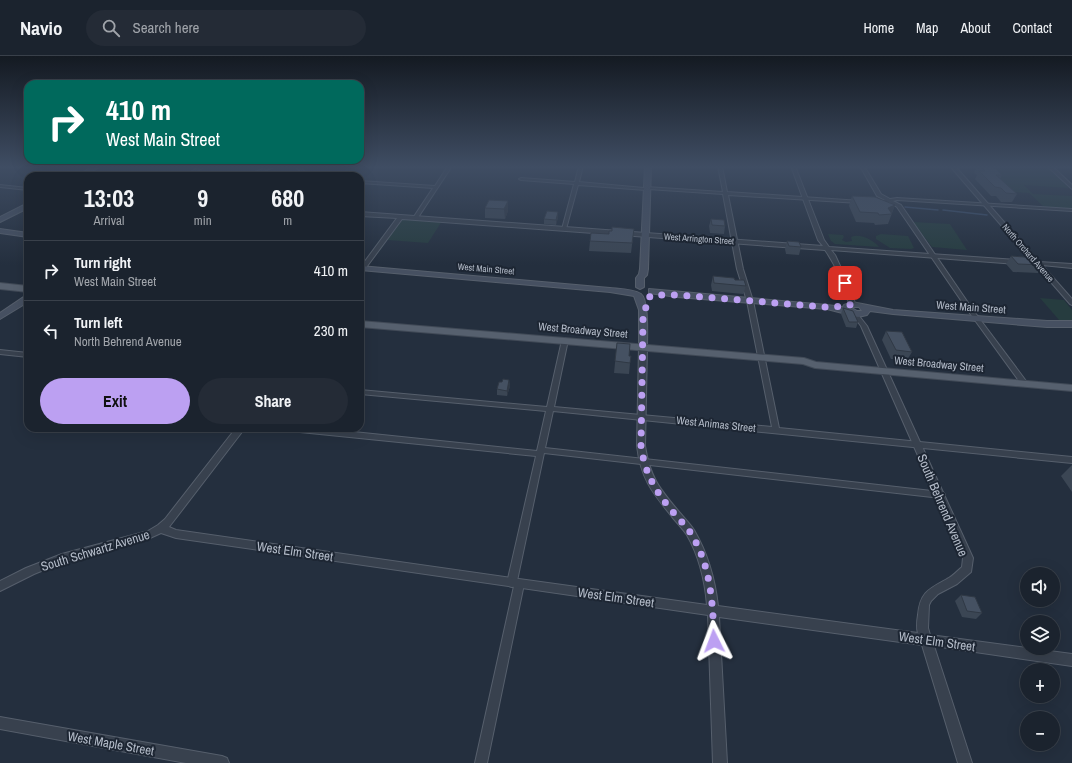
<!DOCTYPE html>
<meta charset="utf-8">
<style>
:root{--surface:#1b232e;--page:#242b36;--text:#f1f3f6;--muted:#a0a4aa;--line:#39404a;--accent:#bca0f2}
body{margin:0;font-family:"Archivo Narrow",sans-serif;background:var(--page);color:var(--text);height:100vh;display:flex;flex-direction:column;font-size:15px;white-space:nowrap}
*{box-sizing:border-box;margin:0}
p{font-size:13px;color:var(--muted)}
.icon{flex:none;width:22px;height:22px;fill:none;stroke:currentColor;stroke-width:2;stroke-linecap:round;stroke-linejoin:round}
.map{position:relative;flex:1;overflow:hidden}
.drawer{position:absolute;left:24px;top:116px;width:340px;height:260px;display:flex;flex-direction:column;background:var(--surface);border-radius:12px;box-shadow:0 4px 16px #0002,0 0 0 1px var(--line)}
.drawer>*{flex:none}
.banner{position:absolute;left:24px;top:24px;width:340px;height:84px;border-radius:12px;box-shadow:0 4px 16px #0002,0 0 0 1px var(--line);background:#00695c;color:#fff;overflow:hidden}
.fabs{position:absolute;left:1020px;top:511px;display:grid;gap:8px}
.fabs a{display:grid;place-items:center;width:40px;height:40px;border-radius:50%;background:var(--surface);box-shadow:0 4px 16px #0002,0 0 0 1px var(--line);font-size:20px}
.pin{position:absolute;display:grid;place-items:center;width:34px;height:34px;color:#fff;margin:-17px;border-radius:8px;box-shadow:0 2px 6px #0006}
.me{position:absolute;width:44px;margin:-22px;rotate:357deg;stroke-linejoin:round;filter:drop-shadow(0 0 3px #0008)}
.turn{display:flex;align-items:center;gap:14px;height:84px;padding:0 16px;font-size:18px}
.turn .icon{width:52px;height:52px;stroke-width:2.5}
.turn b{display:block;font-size:28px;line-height:34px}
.eta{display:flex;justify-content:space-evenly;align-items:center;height:68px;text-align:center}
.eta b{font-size:24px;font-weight:700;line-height:28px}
.button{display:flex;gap:8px;margin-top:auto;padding:8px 16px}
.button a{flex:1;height:46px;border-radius:24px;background:var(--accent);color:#111;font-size:16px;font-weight:700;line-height:46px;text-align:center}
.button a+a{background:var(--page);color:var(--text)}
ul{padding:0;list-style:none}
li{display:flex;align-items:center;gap:12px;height:60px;padding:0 16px;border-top:1px solid var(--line)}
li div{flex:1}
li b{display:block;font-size:15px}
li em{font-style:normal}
header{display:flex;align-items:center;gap:24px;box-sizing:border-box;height:56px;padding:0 20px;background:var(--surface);border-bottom:1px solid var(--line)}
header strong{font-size:19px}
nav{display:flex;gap:22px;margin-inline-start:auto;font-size:14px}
.search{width:280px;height:36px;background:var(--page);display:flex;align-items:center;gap:10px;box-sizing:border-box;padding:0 14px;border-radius:22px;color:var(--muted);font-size:15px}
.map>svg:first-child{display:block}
.green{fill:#263c3f}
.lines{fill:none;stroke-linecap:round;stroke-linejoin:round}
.stream{stroke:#394c67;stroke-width:1.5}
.minor-casing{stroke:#565f6c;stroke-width:2}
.tertiary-casing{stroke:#565f6c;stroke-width:2}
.secondary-casing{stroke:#565f6c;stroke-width:2}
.primary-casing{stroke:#414a57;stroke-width:2}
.minor{fill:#38414e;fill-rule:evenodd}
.tertiary{fill:#38414e;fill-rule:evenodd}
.secondary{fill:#465061;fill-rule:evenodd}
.primary{fill:#56606e;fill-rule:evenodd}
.wall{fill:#3b4654}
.shaded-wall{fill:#303945}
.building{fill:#455162;stroke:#303945}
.route{stroke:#bca0f2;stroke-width:7;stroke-dasharray:0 12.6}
.labels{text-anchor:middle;stroke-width:4;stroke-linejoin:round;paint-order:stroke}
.far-street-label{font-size:9px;fill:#b4bcc9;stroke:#1d2633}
.street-label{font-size:11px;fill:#b4bcc9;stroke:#1d2633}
.near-street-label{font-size:13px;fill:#b4bcc9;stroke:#1d2633}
</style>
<header>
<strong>Navio</strong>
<div class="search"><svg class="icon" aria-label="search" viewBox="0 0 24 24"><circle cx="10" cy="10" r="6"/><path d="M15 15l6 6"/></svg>Search here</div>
<nav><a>Home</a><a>Map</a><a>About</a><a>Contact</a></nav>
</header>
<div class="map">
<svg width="1072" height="707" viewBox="0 0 1072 707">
<rect width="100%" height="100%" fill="#242f3e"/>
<g class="green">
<path d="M988,110h58l23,22 -45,-3 9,9 39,2v13l-28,-2 -15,-14 -19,-1 -21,-20z"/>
<path d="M403,163l39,2 -14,22 -41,-3z"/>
<path d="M913,166l37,2 17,26 -35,-3z"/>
<path d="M828,178l15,1 1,2 -2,3 4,2 6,-1 -1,-4c9,-4 22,3 28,10l-44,-3 -4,-3z"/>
<path d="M881,178l27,2 6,12 -3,1 -21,-1 -14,-9v-3z"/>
<path d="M1040,242l24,2 8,10v12l-13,-2z"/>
</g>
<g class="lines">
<g class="stream">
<path d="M905,151l33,3"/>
<path d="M943,154l44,5"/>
</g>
<g class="minor-casing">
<g id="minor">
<path d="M200,110h5l-15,10h-5z"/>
<path d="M270,110h7l-26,10h-6z"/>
<path d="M295,110h5l4,5v5h-4v-5z"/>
<path d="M448,110h4l-35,53h-2l-2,-1 20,-30 -73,-5v-2l75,5z"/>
<path d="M579,110h4l-4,16 65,6 2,-1 77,5 -5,-26h4l5,26 134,9v2h-2l-131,-8 15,74 10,32 26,127 293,29v6l-519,-52 -8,37 396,44 3,1 1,2 -1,2 -3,1 -397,-45 -27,128 2,-1 3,1 2,3 -37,179h-12l39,-177 -2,1 -3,-1 -2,-3 29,-127 -246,-25 -4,-3h29l222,23 9,-40 -186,-17v-4l187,17 15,-67 3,-2 3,2 -14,67 218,20 -25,-126 -10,-32 -14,-75 -75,-5 -2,1 -68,-5 -12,44 -2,1 -2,-1 12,-45 -53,-4 -2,-1 2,-1 54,4z"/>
<path d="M860,110h4l17,28 9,5 7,-1 175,11v2l-175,-11 -4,1 8,4 72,105 53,71 1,2 -1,2h-4l-53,-73 -72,-105 -8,-5 -14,2v-2l10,-2 -8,-4z"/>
<path d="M0,129l28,3v2l-28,-3z"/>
<path d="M0,294l28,3v4l-28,-3z"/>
</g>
</g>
<g class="tertiary-casing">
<g id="tertiary">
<path d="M791,110h4l29,74 5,7 188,13 3,2 -3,2 -186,-14 4,5 17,37 3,12 -3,2 -3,-2c-5,-18 -13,-39 -24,-54l-423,-31 -40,54 -2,1v-6l37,-50 -37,-2v-4l463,34 -5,-6z"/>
<path d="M950,110h5l84,96 33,2v4l-30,-3 30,34v6l-2,-1 -34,-39 -5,-1 -1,-1 2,-2z"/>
<path d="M1047,110h5l20,19v4z"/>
<path d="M854,255l2,1 11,14 106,232 -2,14 -14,12 -19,10 -7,7 -2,4 -1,23 2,7 142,19v12l-138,-20 38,117h-14l-36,-118 -203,-28 8,146h-14l-5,-148 -532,-77 -15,-5 -11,5 -87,24 -29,12 -34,17v-10l26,-13 36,-14 86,-23 10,-6 7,-6 71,-91h9l-76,99 7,3 343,49 188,26c-2,-24 -8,-49 -20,-70 -4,-6 -9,-11 -14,-17 -20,-25 -32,-38 -36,-72l2,-99 4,-2 4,2 -2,99c5,32 15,43 35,67 5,6 10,11 14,17 14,24 21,49 24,76l200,27c-2,-6 -1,-12 0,-18 2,-23 11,-26 29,-36 6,-3 10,-8 15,-12l1,-9 -102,-232 -10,-13z"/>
<path d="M0,661l222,39 5,2 2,5h-43l-186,-34z"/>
</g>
</g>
<g class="secondary-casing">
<g id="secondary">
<path d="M93,110h8l-17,10h-7z"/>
<path d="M645,110h6l-3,103 -1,6 -3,3v9l-4,2 -4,-2v-9l3,-4 1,-5z"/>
<path d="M28,147v5l-28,14v-5z"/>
<path d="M0,173l28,4v4l-28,-4z"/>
<path d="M360,210l250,22c9,1 23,1 31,6 8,6 6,43 6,53l-4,3 -4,-3v-37l-5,-14 -24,-4 -250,-22z"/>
<path d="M649,233l178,16 16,2 1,-2 8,-3 41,8 154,11h25v6h-25l-154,-13 -23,-3 -3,4 -9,2 -31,-8 -150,-12 -28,-4zM853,251h6l3,4h-5l-5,-3z"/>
<path d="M25,240h3v6l-28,17v-6z"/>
</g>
</g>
<g class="primary-casing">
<g id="primary">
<path d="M0,227l28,3v6l-28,-3z"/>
<path d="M360,265l444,37 12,4 256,23v6l-257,-23 -12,-4 -443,-37z"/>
</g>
</g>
<use href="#minor" class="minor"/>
<use href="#tertiary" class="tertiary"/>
<use href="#secondary" class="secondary"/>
<use href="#primary" class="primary"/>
</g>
<g class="wall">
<path d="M977,110h10l15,9 -2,4 17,15 -5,8h-11l-5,-6h-5l-16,-17 2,-4 -3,-2z"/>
<path d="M852,140l43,9 -7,19 -13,1 -1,-2 -18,-1 -7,-16z"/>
<path d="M508,145v10l-3,8 -20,-1v-10z"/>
<path d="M558,161l-2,8 -12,-1v-5z"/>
<path d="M711,163l14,7 -1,8 -14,-1 -1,-7z"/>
<path d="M634,173l-3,24 -42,-2 1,-10 19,-7 3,-3z"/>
<path d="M787,185l14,6 -2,8 -13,-1 -1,-5z"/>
<path d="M1011,200l33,9 -6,8 -25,-1 -7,-8z"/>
<path d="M713,220l22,4 11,6 -3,8 -31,-3 -1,-6z"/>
<path d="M843,252l15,14 -2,6 -10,-1 -5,-13z"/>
<path d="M886,275l26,21 -5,8 -16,-1 -9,-19z"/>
<path d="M617,287l13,20 -1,11 -15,-1z"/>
<path d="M509,324l1,6 -3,10 -10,-1v-6l5,-7z"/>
<path d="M1072,409v27l-11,-16z"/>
<path d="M961,539l21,18 -6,6 -14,-2 -7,-16z"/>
</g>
<g class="shaded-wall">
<path d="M508,145v10l-3,8 -1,-10z"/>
<path d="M895,149l-4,9 -3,-6z"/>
<path d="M558,156v5l-2,8v-5z"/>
<path d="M509,324l1,6 -3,10v-5z"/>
</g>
<g class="building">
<path d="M980,110h7l2,1 6,1 7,7h-6l21,19 -11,-1 -5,-5 -6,-1 -16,-16h6z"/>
<path d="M852,140l23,1 20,8 -7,3 4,6 -13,1 -1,-2 -18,-1z"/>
<path d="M489,144l19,1 -4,8 -19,-1z"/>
<path d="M547,155l11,1 -2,8 -12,-1z"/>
<path d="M711,163l13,1 1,6 -13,-1z"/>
<path d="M612,171l22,2 -2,14 -42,-2 1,-8 18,1v-3h3z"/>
<path d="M787,185l12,1 2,5 -12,-1z"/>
<path d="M1011,200l26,2 7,7 -26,-1z"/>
<path d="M713,220l21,2 1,2h9l2,6 -32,-3z"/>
<path d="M843,252l10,3 5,11h-9z"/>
<path d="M886,275l16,1 10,20 -16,-2z"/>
<path d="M617,287l13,1 -1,12h2l-1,7 -15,-2z"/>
<path d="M503,323l6,1 -2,11 -10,-2 2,-7h3z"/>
<path d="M961,539l14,2 7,16 -15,-2z"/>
</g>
<linearGradient id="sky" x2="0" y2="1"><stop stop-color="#141a22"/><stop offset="0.53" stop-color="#3f4d63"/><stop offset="1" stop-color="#3f4d63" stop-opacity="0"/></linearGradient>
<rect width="1072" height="209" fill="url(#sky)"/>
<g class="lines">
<path class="route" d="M714,585c-1,-36 -3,-77 -24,-109 -5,-7 -12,-14 -18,-21 -17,-21 -27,-37 -31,-65l2,-127 1,-9 3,-4v-7l5,-4h25l149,12 21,-1 5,-2 -7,-21"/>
</g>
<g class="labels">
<g class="far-street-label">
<text transform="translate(699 183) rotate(4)" y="3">West Arrington Street</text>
<text transform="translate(1028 197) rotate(49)" y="3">North Orchard Avenue</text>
<text transform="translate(486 213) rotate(5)" y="3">West Main Street</text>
</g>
<g class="street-label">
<text transform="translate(971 251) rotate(4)" y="4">West Main Street</text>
<text transform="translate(583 274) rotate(5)" y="4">West Broadway Street</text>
<text transform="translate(939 308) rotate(5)" y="4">West Broadway Street</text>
<text transform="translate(716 368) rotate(6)" y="4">West Animas Street</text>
</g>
<g class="near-street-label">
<text transform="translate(943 449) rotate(67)" y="5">South Behrend Avenue</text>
<text transform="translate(95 494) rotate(-17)" y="5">South Schwartz Avenue</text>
<text transform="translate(295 495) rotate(8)" y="5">West Elm Street</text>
<text transform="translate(616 541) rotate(8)" y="5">West Elm Street</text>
<text transform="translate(937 585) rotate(8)" y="5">West Elm Street</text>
<text transform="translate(111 687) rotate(10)" y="5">West Maple Street</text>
</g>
</g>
</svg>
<div class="fabs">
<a><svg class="icon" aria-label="sound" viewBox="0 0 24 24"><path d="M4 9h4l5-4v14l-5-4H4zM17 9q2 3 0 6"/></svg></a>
<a><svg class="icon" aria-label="layers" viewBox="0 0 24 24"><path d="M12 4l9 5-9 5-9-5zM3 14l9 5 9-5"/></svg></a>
<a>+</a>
<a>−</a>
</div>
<div class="pin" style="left:845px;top:227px;background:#d93025"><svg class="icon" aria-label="arrive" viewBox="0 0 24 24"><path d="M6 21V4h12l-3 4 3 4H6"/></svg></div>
<svg class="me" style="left:714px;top:585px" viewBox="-20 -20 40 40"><path d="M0-17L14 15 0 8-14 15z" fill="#bca0f2" stroke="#fff" stroke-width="4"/></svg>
<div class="banner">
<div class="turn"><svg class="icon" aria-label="right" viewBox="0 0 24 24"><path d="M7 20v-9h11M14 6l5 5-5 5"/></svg><div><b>410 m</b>West Main Street</div></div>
</div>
<section class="drawer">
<div class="eta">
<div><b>13:03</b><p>Arrival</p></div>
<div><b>9</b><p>min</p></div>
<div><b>680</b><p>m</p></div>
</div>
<ul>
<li><svg class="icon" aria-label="right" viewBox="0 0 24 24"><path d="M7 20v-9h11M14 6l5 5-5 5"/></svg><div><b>Turn right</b><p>West Main Street</p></div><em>410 m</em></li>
<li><svg class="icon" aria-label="left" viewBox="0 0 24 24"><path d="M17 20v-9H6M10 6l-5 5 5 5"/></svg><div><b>Turn left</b><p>North Behrend Avenue</p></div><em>230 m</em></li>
</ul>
<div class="button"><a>Exit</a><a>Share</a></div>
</section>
</div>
